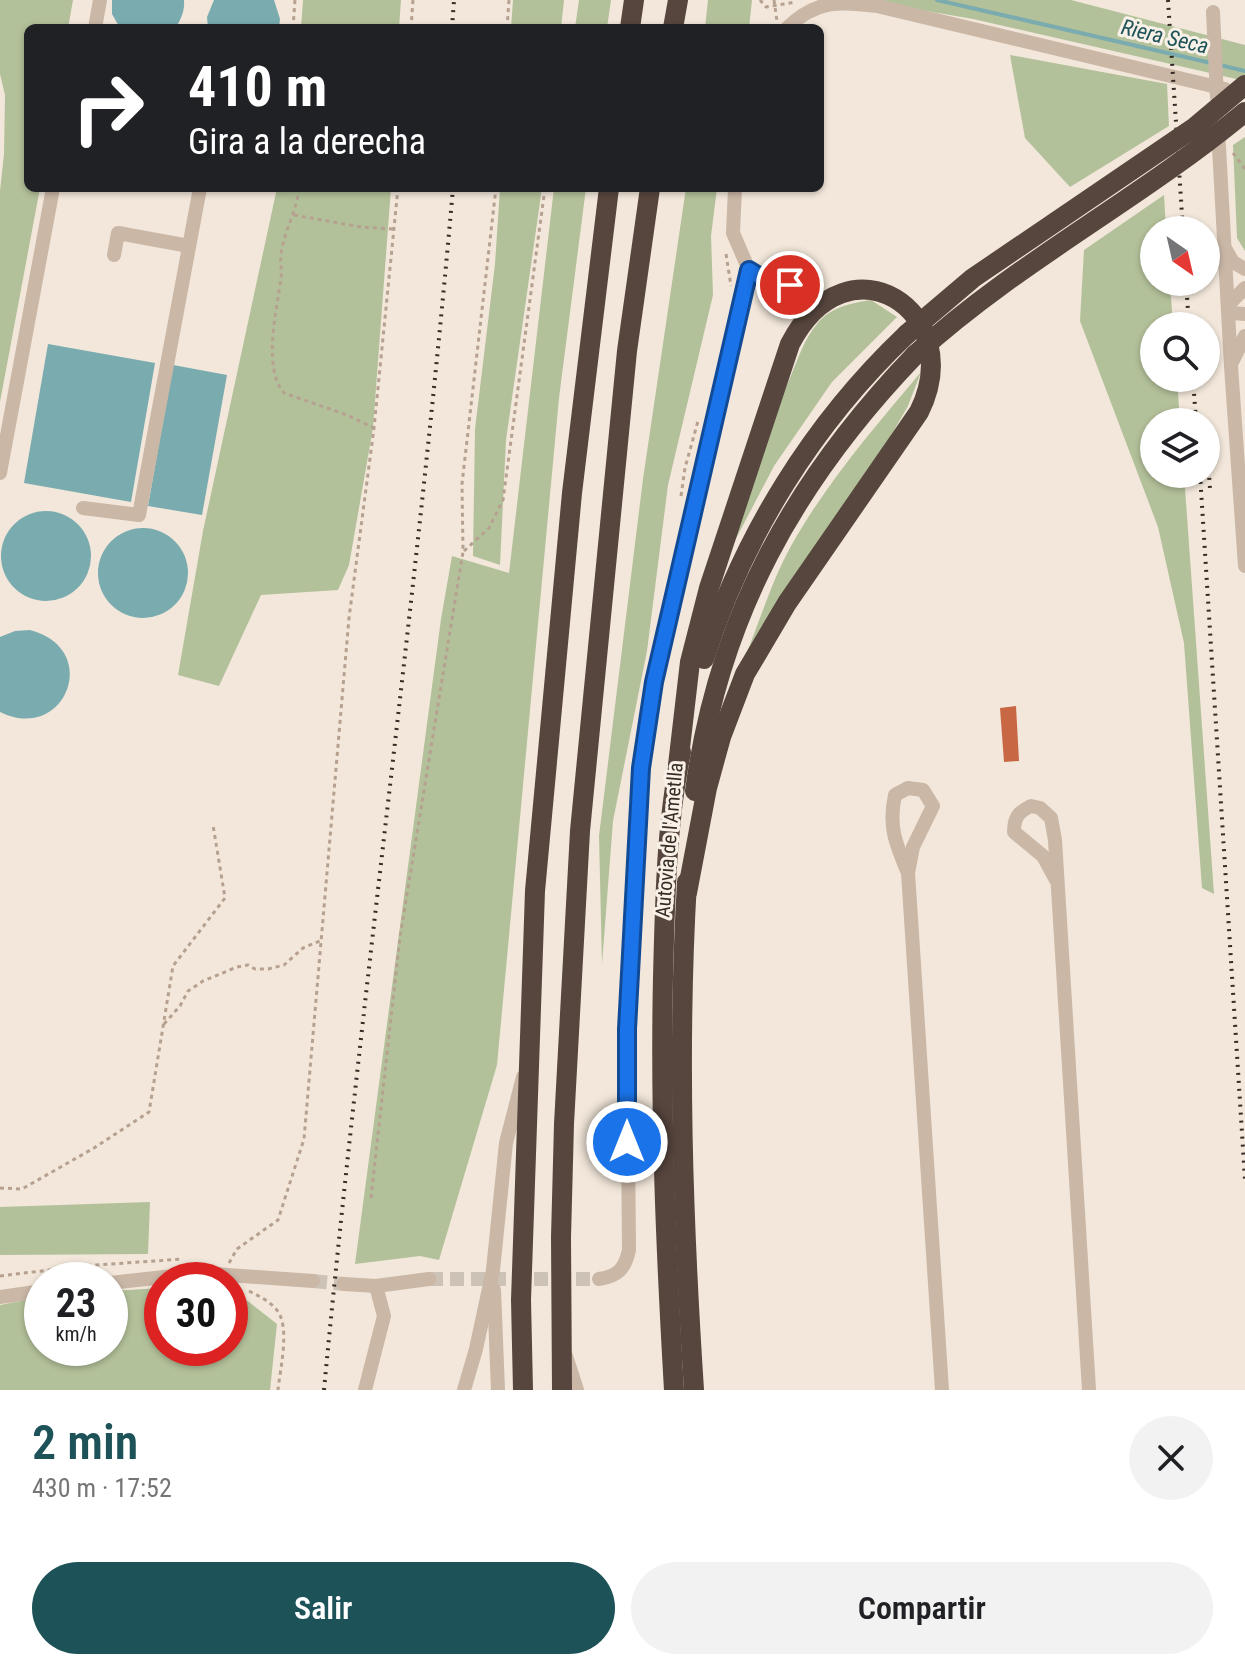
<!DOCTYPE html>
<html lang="es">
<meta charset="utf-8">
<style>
:root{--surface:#fff;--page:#f2f2f2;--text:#202124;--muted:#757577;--accent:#1c5258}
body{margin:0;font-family:"Roboto Condensed",sans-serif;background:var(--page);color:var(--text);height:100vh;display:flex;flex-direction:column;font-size:30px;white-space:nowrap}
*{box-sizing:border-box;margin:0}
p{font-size:26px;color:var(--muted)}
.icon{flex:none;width:44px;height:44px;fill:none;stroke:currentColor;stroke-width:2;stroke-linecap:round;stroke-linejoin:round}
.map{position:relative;height:1390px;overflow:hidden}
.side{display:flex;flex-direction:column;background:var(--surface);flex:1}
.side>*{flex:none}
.top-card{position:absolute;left:24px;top:24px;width:800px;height:168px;border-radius:12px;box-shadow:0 2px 6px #0004;background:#202124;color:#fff;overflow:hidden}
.needle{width:52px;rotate:146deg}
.fabs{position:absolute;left:1140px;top:216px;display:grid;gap:16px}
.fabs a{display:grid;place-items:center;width:80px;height:80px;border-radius:50%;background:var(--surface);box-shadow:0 2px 6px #0004;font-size:40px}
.speed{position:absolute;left:24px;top:1262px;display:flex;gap:16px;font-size:40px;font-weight:700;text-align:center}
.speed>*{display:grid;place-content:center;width:104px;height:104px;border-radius:50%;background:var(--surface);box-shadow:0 2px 6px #0004;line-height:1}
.speed small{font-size:20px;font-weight:400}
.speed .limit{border:12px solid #d22;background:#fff;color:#111}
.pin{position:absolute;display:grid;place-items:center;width:68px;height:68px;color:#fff;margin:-34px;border:4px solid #fff;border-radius:50%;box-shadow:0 2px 8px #0007}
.me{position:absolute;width:88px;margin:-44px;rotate:0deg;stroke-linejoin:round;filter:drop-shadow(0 0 6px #0008)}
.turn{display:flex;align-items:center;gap:28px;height:168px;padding:0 32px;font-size:36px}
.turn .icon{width:104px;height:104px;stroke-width:2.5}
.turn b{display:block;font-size:56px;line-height:68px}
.round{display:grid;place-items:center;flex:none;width:84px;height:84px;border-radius:42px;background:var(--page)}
.overview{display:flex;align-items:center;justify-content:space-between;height:136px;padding:0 32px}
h1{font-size:48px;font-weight:600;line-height:60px;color:var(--accent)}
.primary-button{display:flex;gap:16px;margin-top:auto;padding:16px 32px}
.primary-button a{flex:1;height:92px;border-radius:48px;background:var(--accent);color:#fff;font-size:32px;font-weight:600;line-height:92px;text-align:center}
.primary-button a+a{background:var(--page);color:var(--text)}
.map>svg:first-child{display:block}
.green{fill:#b3c19a}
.water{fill:#79abaf}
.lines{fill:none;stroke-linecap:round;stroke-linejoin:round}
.stream{stroke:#79abaf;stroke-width:4}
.building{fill:#c76743}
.minor-tunnel{stroke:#ccc2b6;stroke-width:14;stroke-dasharray:14 7;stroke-linecap:butt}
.path{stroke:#b6a190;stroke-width:3;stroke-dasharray:4 4;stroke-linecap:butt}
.minor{stroke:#cab7a6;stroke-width:14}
.highway{stroke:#57463e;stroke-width:20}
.rail{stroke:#362c27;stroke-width:4;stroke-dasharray:2 6;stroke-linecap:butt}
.minor-bridge{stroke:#cab7a6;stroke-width:14}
.highway-bridge{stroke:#57463e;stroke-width:20}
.route-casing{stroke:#114b97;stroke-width:20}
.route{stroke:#1a73e8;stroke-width:14}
.labels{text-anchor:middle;stroke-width:6;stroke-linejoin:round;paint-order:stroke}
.street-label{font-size:20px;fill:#362c27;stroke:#f9f1e7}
.water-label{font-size:22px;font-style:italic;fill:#1c5258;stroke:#f9f1e7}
</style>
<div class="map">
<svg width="1245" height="1390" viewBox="0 0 1245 1390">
<rect width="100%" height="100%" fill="#f2e7da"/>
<g class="green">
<path d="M0,0h73l-5,28h-40v160h12l-40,214v-211l4,-37 1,-59 -5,-21z"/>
<path d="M303,0h98l-2,28h-98z"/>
<path d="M513,0h51l-3,28h-50z"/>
<path d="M579,0h32l-4,28h-32z"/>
<path d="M708,0h44l-3,28h-44z"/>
<path d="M863,0h208l174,45v36l-272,-62z"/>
<path d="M1010,55l157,29 2,42 -99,61 -45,-49z"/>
<path d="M1245,137v114l-8,-13 -4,-93z"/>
<path d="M277,188h114l-18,240 -24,137 -11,25 -77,5 -42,91 -41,-11 25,-144z"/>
<path d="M500,188h42l-36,252 -6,125 -27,-9 2,-127 20,-165z"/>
<path d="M554,188h32l-27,210 -62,667 -58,195 -19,-4 -65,8 86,-645 11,-63 57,17z"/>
<path d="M686,188h31l-6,48 2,59 -45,190 -21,166 -34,170 -11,143 -3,-128 44,-357z"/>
<path d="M1164,195l2,35h-12v52h16l3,44h-19v52h23l3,44h-26v52h30l30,420 -12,-6 -18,-245 -26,-116 -78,-206 4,-71z"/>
<path d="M871,300l26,17 -65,65 -58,84 -45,86c20,-60 38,-121 63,-179 7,-17 13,-35 25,-49 13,-17 35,-21 54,-24z"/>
<path d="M921,372l-13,34 -29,50 -133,199c14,-35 26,-75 45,-109 36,-64 83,-118 130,-174z"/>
<path d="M150,1202l-2,52 -148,1v-48z"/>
<path d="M230,1287l47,37 -7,66h-270v-85l42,-8v51h68v-57l52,-3v60h68z"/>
</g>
<g class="water">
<path d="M112,0h72c1,10 -3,20 -9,28h-55l-8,-14z"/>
<path d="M214,0h60l6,19 -1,9h-71l-1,-11z"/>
<path d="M48,344l107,19 -24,139 -107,-19z"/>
<path d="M173,365l54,10 -25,140 -54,-9z"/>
<circle cx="46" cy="556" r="45"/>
<circle cx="143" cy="573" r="45"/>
<path d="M30,630c73,19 35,114 -30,82v-75l15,-6z"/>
</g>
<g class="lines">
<g class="stream">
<path d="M937,0l274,63"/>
<path d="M1220,65l25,6"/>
</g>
</g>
<path class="building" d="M1016,706l3,55 -15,1 -4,-54z"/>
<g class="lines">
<g class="minor-tunnel">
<path d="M429,1279h170"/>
<path d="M313,1281l31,3"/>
</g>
<g class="path">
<path d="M760,0l6,7 30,-5"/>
<path d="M774,0l3,21"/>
<path d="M293,28l2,-28"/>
<path d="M411,28l2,-28"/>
<path d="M507,28l2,-28"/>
<path d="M1233,153l12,16"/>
<path d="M299,188c-2,23 -15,43 -18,66 -1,8 1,16 0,24 -4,32 -19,89 3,115l63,22 27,13"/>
<path d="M294,215l67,12 32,2"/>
<path d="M726,254l5,32"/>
<path d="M681,496l4,-28 13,-47"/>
<path d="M464,551l25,-23 14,-28 42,-312"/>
<path d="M164,1024l16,-18 8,-15 15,-10 34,-14 11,-2 7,4h13l16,-4 19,-17 19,-8"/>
<path d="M0,1188l22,1 72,-41 55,-36 24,-146 52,-68 -12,-73"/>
<path d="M371,1198l29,-261 63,-385 -1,-68 34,-296"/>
<path d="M229,1263l8,-14 41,-29 26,-81 45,-521 25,-190 24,-240"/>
<path d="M0,1276l82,-10 101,-7"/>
<path d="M249,1291c10,5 20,10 27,18 15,16 4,60 2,81"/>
</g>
<g class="minor">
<path d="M95,28l5,-28"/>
<path d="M787,28c29,-28 52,-27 90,-22l348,83"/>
<path d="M1218,129l13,237 14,200"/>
<path d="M735,188l-2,45 16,37 13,8 28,7 30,18"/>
<path d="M1226,250l7,12 12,7"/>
<path d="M114,255l4,-22 71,13"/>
<path d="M1228,305l17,-17"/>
<path d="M1228,307l5,6 12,1"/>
<path d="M1232,362l13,-26"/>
<path d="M0,473l53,-285"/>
<path d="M83,508l56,7 61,-327"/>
<path d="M908,873c-12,-29 -20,-46 -13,-78l13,-7 15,2 10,16 -20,41 -5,26 34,517"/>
<path d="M1056,880l-13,-24 -29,-24c0,-14 4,-20 17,-26l9,2 11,10 4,22 34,550"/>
<path d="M599,1279c19,-3 26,-10 30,-29l-2,-221 14,-261 13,-86 95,-412"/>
<path d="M110,1283l90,-10 113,8"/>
<path d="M344,1284l32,2 53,-7"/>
<path d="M494,1290l4,100"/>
<path d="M0,1297l42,-6"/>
<path d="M566,1356l11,34"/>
<path d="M365,1390l19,-74 -8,-30"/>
<path d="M464,1390l12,-41 17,-79 13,-127 17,-66"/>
</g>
<g class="highway">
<path d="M630,28l4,-28"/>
<path d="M673,28l5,-28"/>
<path d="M704,659c39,-123 109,-236 203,-325"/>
<path d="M678,765l12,-103 19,-74 81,-244c58,-112 179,-32 129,68l-132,191 -42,71 -24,63 -14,51 -20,105"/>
<path d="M695,791c23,-174 100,-311 220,-436"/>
<path d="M687,882c-10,170 -4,339 7,508"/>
<path d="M523,1390l-2,-90 14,-409 37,-398 37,-305"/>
<path d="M562,1390l-1,-153 3,-113 16,-293 47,-480 23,-163"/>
<path d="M674,1390c-8,-138 -14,-275 -11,-413 2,-75 3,-151 18,-225"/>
</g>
<g class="rail">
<path d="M1168,0l15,230"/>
<path d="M452,28l2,-28"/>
<path d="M1186,282l3,44"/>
<path d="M1193,378l3,44"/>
<path d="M1206,430l4,59"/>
<path d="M1200,474l45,706"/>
<path d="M324,1390c38,-401 94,-801 129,-1202"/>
</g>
<path class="minor-bridge" d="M1213,12l4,85"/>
<g class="highway-bridge">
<path d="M907,334l66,-56 222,-151 50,-42"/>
<path d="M915,355c102,-93 224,-155 330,-243"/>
</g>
</g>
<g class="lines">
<g class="route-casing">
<path id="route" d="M627,1142v-113l14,-261 13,-86 95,-412 13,8 28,7"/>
</g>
<use href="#route" class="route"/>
</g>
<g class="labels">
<g class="street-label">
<text transform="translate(669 840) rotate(-85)" y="7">Autovia de l'Ametlla</text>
</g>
<g class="water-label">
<text transform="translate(1165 36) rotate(13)" y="8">Riera Seca</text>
</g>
</g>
</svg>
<div class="fabs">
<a><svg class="needle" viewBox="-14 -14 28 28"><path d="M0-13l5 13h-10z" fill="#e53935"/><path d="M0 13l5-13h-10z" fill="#757577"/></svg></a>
<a><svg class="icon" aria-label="search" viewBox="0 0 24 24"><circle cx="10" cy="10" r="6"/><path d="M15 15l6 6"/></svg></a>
<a><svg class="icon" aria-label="layers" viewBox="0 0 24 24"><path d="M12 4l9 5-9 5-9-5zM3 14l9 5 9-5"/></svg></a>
</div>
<div class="speed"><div>23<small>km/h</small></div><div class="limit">30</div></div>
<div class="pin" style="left:790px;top:285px;background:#d93025"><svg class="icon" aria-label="arrive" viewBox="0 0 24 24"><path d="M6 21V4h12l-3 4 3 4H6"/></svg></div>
<svg class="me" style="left:627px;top:1142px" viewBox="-20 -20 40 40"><circle r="17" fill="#1a73e8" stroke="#fff" stroke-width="3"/><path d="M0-11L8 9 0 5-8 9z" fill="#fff"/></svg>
<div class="top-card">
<div class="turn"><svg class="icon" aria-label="right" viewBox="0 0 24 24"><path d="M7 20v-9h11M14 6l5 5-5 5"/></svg><div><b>410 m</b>Gira a la derecha</div></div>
</div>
</div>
<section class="side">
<div class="overview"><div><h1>2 min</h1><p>430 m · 17:52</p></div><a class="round"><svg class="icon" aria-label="close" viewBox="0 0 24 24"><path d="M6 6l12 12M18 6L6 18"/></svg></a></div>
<div class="primary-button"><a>Salir</a><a>Compartir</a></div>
</section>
